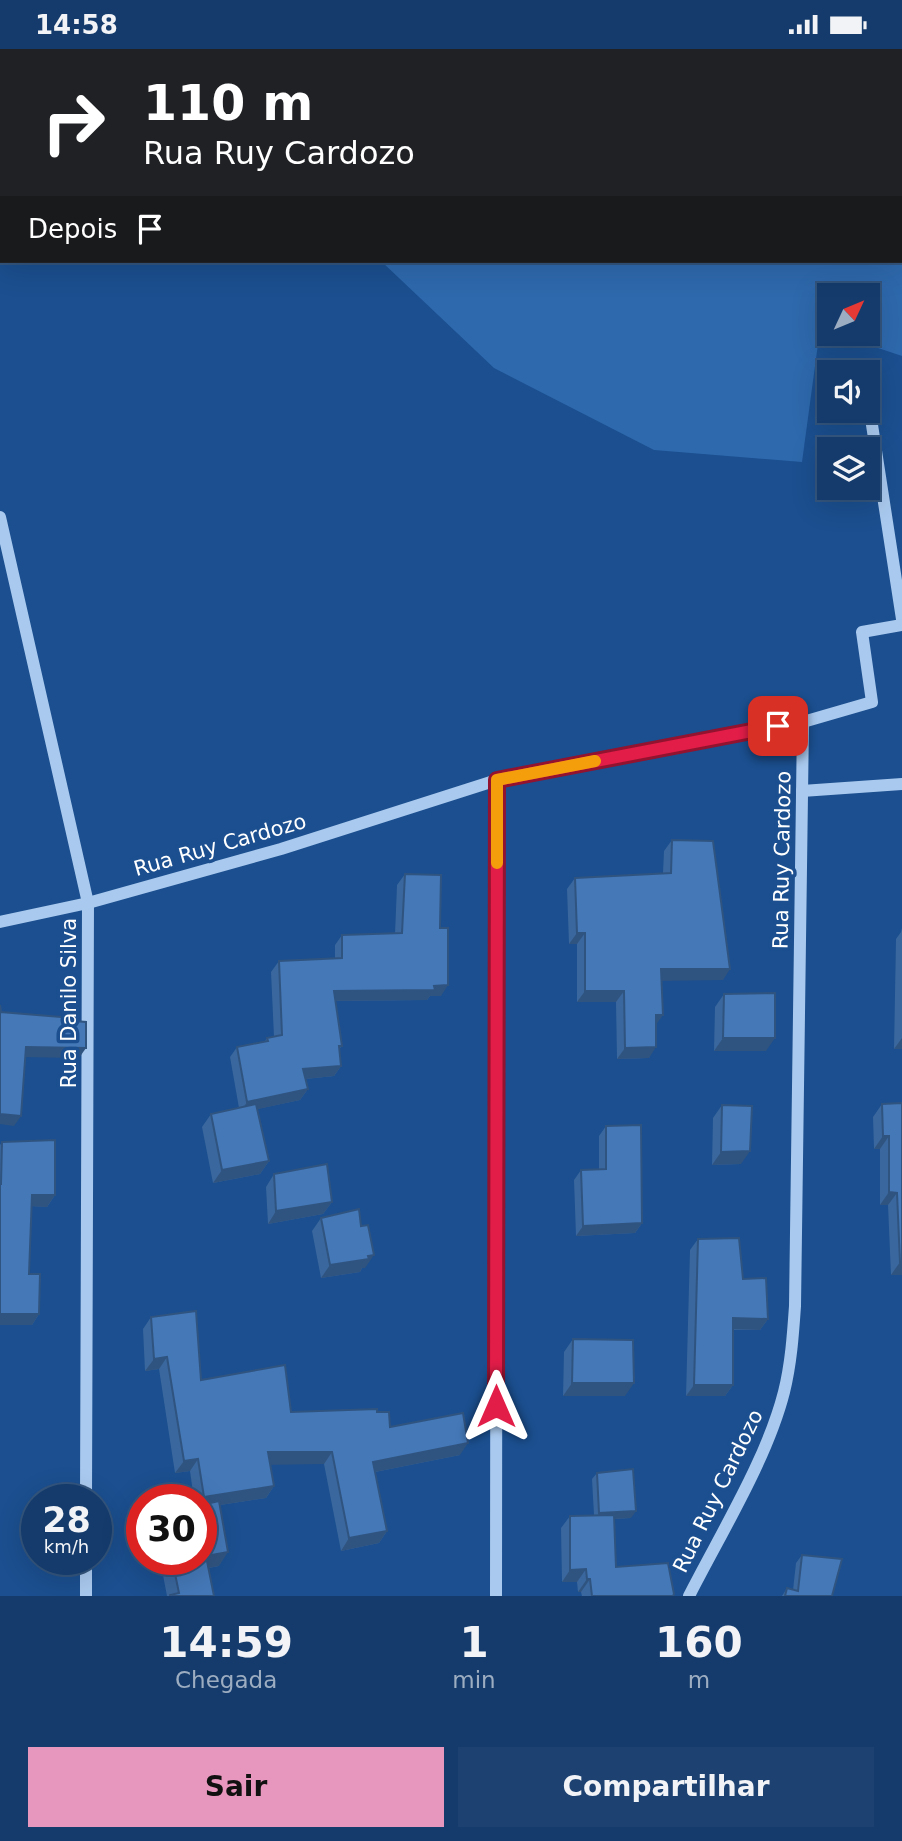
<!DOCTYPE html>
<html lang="pt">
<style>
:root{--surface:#143b6b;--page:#1d4271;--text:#f1f3f6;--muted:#9dadc1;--line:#33557e;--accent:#e797bd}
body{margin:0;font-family:"DejaVu Sans",sans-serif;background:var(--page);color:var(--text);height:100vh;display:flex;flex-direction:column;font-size:26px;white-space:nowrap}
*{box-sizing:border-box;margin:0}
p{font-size:23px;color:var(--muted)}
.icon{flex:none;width:38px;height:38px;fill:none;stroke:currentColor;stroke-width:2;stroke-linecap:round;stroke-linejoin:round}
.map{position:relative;height:1547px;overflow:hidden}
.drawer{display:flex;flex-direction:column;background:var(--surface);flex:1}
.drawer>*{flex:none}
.top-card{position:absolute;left:0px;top:0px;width:903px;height:214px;box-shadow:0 7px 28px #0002,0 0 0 2px var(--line);background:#202124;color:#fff;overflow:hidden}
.needle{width:46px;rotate:46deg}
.tools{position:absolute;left:817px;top:234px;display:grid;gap:14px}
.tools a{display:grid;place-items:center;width:63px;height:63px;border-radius:0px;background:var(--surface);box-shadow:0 7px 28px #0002,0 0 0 2px var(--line);font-size:35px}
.speed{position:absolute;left:21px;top:1435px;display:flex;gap:14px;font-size:35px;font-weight:700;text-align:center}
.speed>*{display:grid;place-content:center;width:91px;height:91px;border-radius:50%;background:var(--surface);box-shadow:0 7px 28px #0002,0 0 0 2px var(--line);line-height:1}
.speed small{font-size:18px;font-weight:400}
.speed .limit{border:10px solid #d22;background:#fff;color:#111}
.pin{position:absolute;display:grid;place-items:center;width:60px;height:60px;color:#fff;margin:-30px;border-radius:14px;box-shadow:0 4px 10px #0006}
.me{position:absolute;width:77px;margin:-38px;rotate:0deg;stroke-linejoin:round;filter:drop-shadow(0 0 5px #0008)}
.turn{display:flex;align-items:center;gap:24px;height:147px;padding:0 28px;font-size:32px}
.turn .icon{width:91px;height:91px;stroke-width:2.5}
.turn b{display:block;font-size:49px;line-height:60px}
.then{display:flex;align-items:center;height:66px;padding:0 28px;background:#0003;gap:14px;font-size:26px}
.eta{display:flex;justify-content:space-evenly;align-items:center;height:119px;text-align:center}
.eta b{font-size:42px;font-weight:700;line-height:49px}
.button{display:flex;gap:14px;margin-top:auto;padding:14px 28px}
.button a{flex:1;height:80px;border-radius:0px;background:var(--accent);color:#111;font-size:28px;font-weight:700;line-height:80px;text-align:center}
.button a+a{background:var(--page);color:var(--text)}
.status{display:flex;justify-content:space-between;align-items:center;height:49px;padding:0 35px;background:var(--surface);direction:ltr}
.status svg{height:19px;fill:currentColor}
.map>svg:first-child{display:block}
.green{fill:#2e69ad}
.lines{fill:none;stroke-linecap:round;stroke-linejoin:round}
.minor{stroke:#a9c9ee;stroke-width:12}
.wall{fill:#3a679d}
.shaded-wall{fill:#305480}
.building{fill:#4478b7;stroke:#305480;stroke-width:2}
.route-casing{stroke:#92132f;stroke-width:18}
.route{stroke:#e11d48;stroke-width:12}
.slow{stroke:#f59e0b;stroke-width:12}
.labels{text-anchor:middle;stroke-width:7;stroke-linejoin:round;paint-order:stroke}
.street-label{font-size:21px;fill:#fff;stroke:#1b4f8f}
</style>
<div class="status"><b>14:58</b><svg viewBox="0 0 49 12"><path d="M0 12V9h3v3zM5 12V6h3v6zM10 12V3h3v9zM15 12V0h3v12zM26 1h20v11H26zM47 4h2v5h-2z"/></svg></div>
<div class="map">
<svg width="902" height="1547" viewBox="0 0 902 1547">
<rect width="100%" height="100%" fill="#1b4f8f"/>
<path class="green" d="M306,0h596v307l-66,-22h32v-38h-38l-1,36 -9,-3 -18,133 -148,-12 -160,-82 -113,-107h520v-210z"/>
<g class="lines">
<g class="minor">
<path d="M870,363l32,207"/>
<path d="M0,468l88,386 -2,597"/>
<path d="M803,673l69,-20 -10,-70 40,-7"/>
<path d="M802,742l100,-7"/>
<path d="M0,873l88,-19 193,-54 216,-69 306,-58 -8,584c-2,29 -4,58 -11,86 -17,67 -63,141 -95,204"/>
<path d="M86,1547v-37"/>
<path d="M496,1547l1,-816"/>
</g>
</g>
<g class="wall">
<path d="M672,791l51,140h-62l-5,45 -7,33 -32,1 -1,-57h-39v-58h-8l-2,-55 8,-11 88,-5 1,-22z"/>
<path d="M405,825l35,54 1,68h-11l-3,4 -92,1 7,45 -3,3 2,17 -7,10 -29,3 3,10 -8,11 -43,9 12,52 -9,13 -47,9 -11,-56 9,-13 28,-6 -9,-51 7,-10 28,-6 2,-3 7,-1 -3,-65 8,-11 56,-3v-13l7,-10 53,-1 2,-49z"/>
<path d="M902,879v121h-8l2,-110 5,-7z"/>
<path d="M724,945l42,57h-52l1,-44z"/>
<path d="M902,1054v172h-11l-3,-70h-8v-56h-6l-1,-32 9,-13z"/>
<path d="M722,1056l19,59 -29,1 1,-47z"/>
<path d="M606,1077l36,97 -7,10 -59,3 -2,-56 7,-10 18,-1v-33z"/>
<path d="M2,1093l53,53 -8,12 -15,-1 -3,68 10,40 -7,11h-32v-180z"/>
<path d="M274,1125l58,28 -9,12 -55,10 -2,-37z"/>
<path d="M321,1169l44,50h-3l-2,4 -39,6 -9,-47z"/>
<path d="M698,1190l45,40 25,40 -8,11h-27v55l-8,11h-39l4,-146z"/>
<path d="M151,1268l50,63 90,32h86l13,15 70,28 -85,17 12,59 -8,12 -38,8 -17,-87h-54l4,22 -8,12 -46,7 -1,61 -10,2 5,28h-47l-7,-37h41v-59h-7l-4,-29 -15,2 -16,-104 -14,2 -2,-42z"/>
<path d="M573,1290l52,57h-62l1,-44z"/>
<path d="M597,1424l34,45 -17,1 2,48 57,29h-91l-1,-4h-3l-1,-10h-15l-1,-54 9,-12 24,-1 -2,-36z"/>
<path d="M802,1506l30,41h-50l5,-8 6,2 3,-27z"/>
</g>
<g class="shaded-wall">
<path d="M577,884h8l-8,11h-8z"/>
<path d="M661,920h69l-7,11 -70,1z"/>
<path d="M448,936l-7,11h-11l-3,4 -101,1 8,-10z"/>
<path d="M585,942h39l-8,11h-39z"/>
<path d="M656,966h7l-8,11z"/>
<path d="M723,989h52l-9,13h-52z"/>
<path d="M902,989v11h-8z"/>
<path d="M26,998l60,1 -7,10 -60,-1z"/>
<path d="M656,998l-7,11 -32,1 8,-11z"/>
<path d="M341,1017l-7,10 -38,4 7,-11z"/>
<path d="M308,1040l-8,11 -60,13 7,-11z"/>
<path d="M0,1065l21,2 -7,10 -14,-2z"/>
<path d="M883,1087h6l-9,13h-6z"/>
<path d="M750,1102l-9,13 -29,1 9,-13z"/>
<path d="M269,1112l-9,13 -47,9 9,-13z"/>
<path d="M889,1143l8,1 -9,12h-8z"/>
<path d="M32,1146h23l-8,12 -23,-1z"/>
<path d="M332,1153l-9,12 -55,10 8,-13z"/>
<path d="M642,1174l-7,10 -59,3 7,-10z"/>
<path d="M374,1206l-9,13h-3l-2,4 -39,6 9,-13z"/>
<path d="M900,1213h2v13h-11z"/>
<path d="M0,1265h39l-7,11h-32z"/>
<path d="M733,1269l35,1 -8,11 -35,-1z"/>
<path d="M167,1308l-8,12 -14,2 9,-12z"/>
<path d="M572,1334h62l-9,13h-62z"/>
<path d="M694,1336h39l-8,11h-39z"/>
<path d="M468,1394l-8,12 -95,19 8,-12z"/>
<path d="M268,1403h64l-8,12 -64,1z"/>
<path d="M198,1410l-8,12 -15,2 9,-12z"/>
<path d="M274,1437l-8,12 -65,10v-7l3,-4z"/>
<path d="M636,1462l-5,7 -36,2 4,-7z"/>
<path d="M387,1482l-8,12 -38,8 8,-13z"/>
<path d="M228,1503l-9,14 -22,4 9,-14z"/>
<path d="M586,1520l-9,13h-15l8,-12z"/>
<path d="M587,1530h3l-9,13h-3z"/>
</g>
<g class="building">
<path d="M672,791l41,1 17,128h-69l2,46h-7v32l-31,1 -1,-57h-39v-58h-8l-2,-55 96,-5z"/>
<path d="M405,825l36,1 -1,53h8v57l-14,1 1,4 -101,1 8,55h-3l2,20 -38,3 5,20 -61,13 -10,-55 31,-6 -1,-3 15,-3 -3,-74 63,-3v-23l60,-2z"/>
<path d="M775,944v45h-52l1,-44z"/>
<path d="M0,956l1,7 72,6 1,3 12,1v26l-60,-1 -5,69 -21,-2z"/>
<path d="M902,1054v159h-2l-3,-69 -8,-1v-56h-6l-1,-32z"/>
<path d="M256,1055l13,57 -47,9 -11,-56z"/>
<path d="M722,1056l30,1 -2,45 -29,1z"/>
<path d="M641,1076l1,98 -59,3 -2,-56 25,-1v-43z"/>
<path d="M55,1091v55h-23l-3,79h11l-1,40h-39v-130h1l1,-42z"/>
<path d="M327,1115l5,38 -56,9 -2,-37z"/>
<path d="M359,1160l2,17 7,-1 6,30 -6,1 1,3 -39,6 -9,-47z"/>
<path d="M739,1189l4,41 23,-1 2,41 -35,-1v67h-39l4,-146z"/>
<path d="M196,1262l5,69 84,-15 6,47 86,-3v3h12l1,15 73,-14 5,30 -95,19 14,69 -38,7 -17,-86h-64l6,34 -70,11 -6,-38 -14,2 -17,-104 -13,2 -3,-42z"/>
<path d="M573,1290l60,1 1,43h-62z"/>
<path d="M633,1420l3,42 -37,2 -2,-40z"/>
<path d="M219,1452l9,51 -22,4 8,40h-44v-1l9,-2 -7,-34h29v-54z"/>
<path d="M614,1466l2,52 52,-4 6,31 -1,2h-81l-2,-17h-3l-1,-10 -16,1v-54z"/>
<path d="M802,1506l40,4 -10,37h-47l2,-8 11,3z"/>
</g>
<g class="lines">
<g class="route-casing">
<path id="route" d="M496,1357l1,-626 281,-54"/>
</g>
<use href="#route" class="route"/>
<path class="slow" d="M497,814v-83l98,-19"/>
</g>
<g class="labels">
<g class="street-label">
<text transform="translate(220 796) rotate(-16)" y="7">Rua Ruy Cardozo</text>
<text transform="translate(782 811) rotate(-89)" y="7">Rua Ruy Cardozo</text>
<text transform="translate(69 954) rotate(-90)" y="7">Rua Danilo Silva</text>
<text transform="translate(718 1442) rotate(-64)" y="7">Rua Ruy Cardozo</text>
</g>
</g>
</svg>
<div class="tools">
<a><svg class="needle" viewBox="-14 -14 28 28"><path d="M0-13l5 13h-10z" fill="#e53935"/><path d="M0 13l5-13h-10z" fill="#9dadc1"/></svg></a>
<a><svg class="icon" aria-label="sound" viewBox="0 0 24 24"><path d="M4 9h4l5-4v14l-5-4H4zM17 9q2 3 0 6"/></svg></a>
<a><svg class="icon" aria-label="layers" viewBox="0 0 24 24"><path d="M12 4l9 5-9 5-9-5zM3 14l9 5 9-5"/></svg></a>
</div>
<div class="speed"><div>28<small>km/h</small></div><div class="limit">30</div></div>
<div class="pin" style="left:778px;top:677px;background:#d93025"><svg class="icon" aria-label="arrive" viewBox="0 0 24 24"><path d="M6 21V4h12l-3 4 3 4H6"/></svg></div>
<svg class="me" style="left:496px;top:1357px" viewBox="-20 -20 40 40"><path d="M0-17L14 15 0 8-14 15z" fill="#e11d48" stroke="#fff" stroke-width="4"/></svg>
<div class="top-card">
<div class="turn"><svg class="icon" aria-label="right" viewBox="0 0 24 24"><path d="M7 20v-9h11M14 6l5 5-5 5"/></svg><div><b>110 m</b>Rua Ruy Cardozo</div></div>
<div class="then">Depois<svg class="icon" aria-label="arrive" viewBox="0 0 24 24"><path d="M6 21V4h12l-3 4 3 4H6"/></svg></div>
</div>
</div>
<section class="drawer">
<div class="eta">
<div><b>14:59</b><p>Chegada</p></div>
<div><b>1</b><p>min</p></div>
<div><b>160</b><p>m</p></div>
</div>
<div class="button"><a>Sair</a><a>Compartilhar</a></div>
</section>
